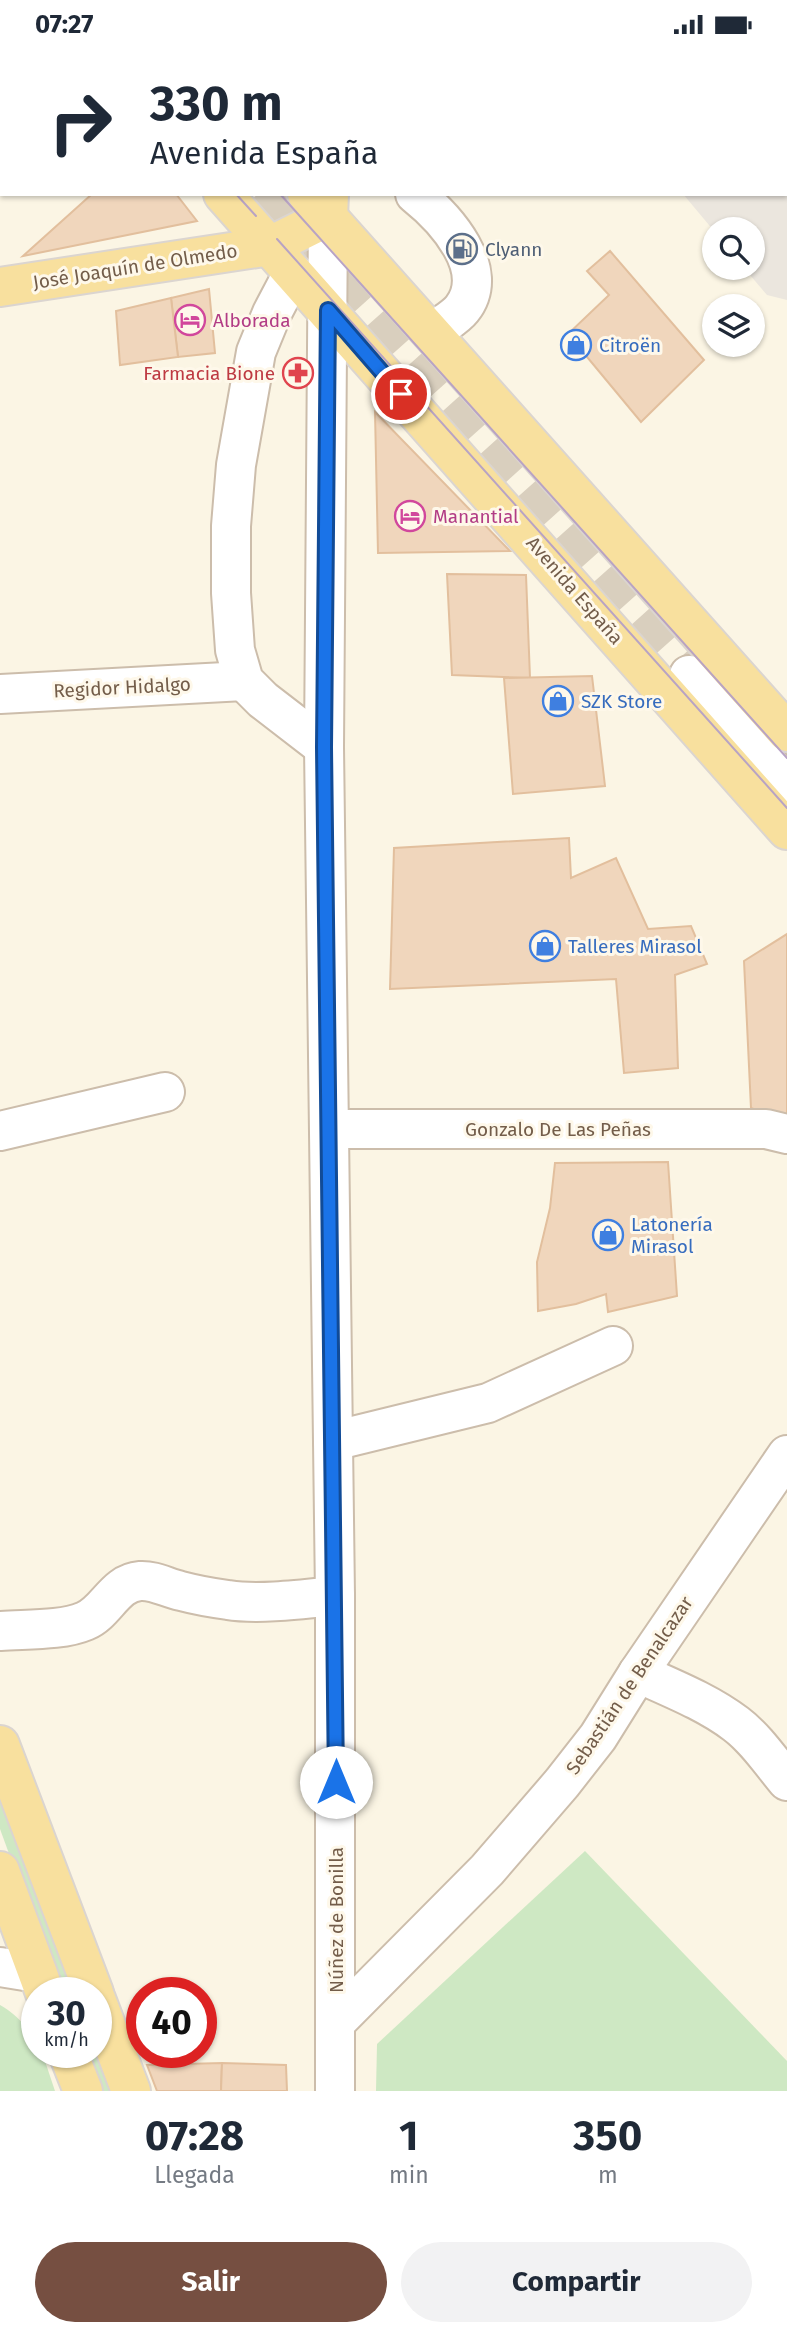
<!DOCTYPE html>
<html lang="es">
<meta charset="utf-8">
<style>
:root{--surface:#fff;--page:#f2f2f3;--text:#1f2937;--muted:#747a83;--accent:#764f41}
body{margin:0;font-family:"Fira Sans",sans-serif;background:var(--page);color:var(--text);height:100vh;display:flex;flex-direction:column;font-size:26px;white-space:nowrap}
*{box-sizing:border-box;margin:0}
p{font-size:23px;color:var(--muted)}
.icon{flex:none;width:38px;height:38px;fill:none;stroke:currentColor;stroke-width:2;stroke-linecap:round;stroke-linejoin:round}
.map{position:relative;height:2042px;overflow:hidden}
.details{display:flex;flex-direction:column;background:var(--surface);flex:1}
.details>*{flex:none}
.hud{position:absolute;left:0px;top:0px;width:788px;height:147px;box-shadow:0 2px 5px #0004;background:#fff;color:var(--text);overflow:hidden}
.buttons{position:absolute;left:702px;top:168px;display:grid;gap:14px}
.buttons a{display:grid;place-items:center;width:63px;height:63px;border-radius:50%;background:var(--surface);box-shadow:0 2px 5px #0004;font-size:35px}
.speed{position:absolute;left:21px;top:1928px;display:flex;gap:14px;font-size:35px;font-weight:700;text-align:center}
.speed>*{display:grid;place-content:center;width:91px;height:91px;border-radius:50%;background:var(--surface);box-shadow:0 2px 5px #0004;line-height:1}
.speed small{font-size:18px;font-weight:400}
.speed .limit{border:10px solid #d22;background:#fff;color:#111}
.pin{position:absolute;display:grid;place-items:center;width:60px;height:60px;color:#fff;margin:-30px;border:4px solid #fff;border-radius:50%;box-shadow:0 2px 7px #0007}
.me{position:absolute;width:77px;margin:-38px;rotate:0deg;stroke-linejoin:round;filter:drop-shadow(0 0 5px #0008)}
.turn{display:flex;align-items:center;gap:24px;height:147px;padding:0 35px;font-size:32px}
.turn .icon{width:91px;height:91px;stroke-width:2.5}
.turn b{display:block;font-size:49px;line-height:60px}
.eta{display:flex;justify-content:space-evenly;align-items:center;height:119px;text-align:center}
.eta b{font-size:42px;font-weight:700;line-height:49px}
.action{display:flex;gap:14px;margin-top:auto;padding:14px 35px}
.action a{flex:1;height:80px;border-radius:42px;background:var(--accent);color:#fff;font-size:28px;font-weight:700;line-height:80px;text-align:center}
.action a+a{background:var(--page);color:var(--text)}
.status{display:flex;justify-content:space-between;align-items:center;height:49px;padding:0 35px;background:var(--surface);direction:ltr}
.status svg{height:19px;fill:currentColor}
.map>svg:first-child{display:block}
.industrial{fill:#ebe6de}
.green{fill:#cee8c3}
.building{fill:#f0d6bc;stroke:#e2bf9d;stroke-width:2}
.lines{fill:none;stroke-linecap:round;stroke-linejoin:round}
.minor-tunnel{stroke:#d9cfbe;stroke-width:38;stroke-dasharray:38 19;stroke-linecap:butt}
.minor-casing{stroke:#ccbdab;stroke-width:42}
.major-casing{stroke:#dbd5d0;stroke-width:42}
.minor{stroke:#fff;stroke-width:38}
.major{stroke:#f8e09e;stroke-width:38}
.tram{stroke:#b8a3c4;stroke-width:2}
.route-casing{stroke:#114b97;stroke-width:18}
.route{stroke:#1a73e8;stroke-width:12}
.labels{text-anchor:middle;stroke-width:6;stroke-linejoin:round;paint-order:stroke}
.service-label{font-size:19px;fill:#4e5e75;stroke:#fef8ea;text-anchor:start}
.street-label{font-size:19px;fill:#735d4a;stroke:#fef8ea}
.hotel-label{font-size:19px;fill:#b23c85;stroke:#fef8ea;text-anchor:start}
.shop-label{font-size:19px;fill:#366cbe;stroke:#fef8ea;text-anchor:start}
.health-label{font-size:19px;fill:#be3a42;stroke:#fef8ea;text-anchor:end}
</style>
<div class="status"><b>07:27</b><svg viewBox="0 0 49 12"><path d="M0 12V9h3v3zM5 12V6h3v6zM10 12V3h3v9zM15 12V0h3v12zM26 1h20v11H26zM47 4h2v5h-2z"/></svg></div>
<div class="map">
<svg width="787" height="2042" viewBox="0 0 787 2042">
<rect width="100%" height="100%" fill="#fbf5e4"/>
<path class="industrial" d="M579,0h208v251l-20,-5 -23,-27h8v-39h-38v2l-31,-37h103v-143h-208z"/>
<g class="green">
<path d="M0,1732l77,212h-17l-60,-164z"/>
<path d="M585,1802l202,210v30h-411l1,-47z"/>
<path d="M0,1956c15,8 37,29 37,48h4l2,2 12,36h-55z"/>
<path d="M82,2004h14l17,38h-17z"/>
</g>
<g class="building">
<path d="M92,145h84l21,27 -174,35z"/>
<path d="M610,202l94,109 -63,62 -73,-88 41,-39 -22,-24z"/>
<path d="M209,240l6,64 -37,4 -7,-59z"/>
<path d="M171,249l7,59 -58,8 -4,-54z"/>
<path d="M375,363l135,139 -132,2z"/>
<path d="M447,525l79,1 4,103 -78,-3z"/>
<path d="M592,627l13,110 -92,8 -9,-116z"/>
<path d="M569,789l2,40 45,-20 32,71 43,-3 16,38 -32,11 3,93 -54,5 -8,-94 -226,10 4,-141z"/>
<path d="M787,885v188l-36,-14 -7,-147z"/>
<path d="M668,1113l9,134 -69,16 -2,-18 -30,10 -38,7 -1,-49 13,-54 5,-45z"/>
<path d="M222,2014l-1,28h-64l-10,-26z"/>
<path d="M222,2014l64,2 1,26h-66z"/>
</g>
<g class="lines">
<g class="minor-tunnel">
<path d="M128,0l2,2"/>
<path d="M258,145l431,481"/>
</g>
<g class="minor-casing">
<g id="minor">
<path d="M0,88l2,-2"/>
<path d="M415,145c30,24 78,76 47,115 -7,9 -21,16 -30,24"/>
<path d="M328,168l-4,530 11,849v495"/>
<path d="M293,224l-21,40 -16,39 -20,113 -5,61v67l4,57 9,31 19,19 61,47"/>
<path d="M689,626l98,110"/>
<path d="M0,645l244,-13"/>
<path d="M329,1080h437l21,5"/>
<path d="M0,1082l165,-39"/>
<path d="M333,1392l155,-38 125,-57"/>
<path d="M0,1582c25,-2 62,0 85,-10 22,-9 29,-38 55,-40 14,-1 27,7 41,10 15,4 32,7 47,9 30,5 77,-1 107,-4"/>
<path d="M638,1624c33,15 69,29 98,51 20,15 35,38 51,57"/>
<path d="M0,1918l37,6"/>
<path d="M336,1973l151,-152 75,-87 36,-46 40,-64 149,-218"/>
</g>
</g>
<g class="major-casing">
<g id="major">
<path d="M91,0l2,2"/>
<path d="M178,0l1,2"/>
<path d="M339,2v-2"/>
<path d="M223,145l564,636"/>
<path d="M307,145l480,538"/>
<path d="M0,238l270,-41 58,-29 1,-23"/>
<path d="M0,1696l94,248"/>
<path d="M0,1822l45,122"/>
<path d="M96,1950l35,92"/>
<path d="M68,2004l15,38"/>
</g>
</g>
<use href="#minor" class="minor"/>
<use href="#major" class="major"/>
<g class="tram">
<path d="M105,0l2,2"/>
<path d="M149,0l1,2"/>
<path d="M236,145l20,22"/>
<path d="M280,145l507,564"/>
<path d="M277,190l510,569"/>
</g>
</g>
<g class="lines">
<g class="route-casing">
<path id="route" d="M336,1733l-12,-1035 4,-437 73,84"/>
</g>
<use href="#route" class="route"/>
</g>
<defs>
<g id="fuel-ring" transform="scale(1.575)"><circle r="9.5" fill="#fef8ea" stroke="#5c6f8a" stroke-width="1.5"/><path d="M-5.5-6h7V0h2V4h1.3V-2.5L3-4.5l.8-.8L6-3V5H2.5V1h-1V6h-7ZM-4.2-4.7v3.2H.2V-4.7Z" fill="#5c6f8a"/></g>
<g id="hotel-ring" transform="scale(1.575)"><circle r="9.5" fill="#fef8ea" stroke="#d1479c" stroke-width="1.5"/><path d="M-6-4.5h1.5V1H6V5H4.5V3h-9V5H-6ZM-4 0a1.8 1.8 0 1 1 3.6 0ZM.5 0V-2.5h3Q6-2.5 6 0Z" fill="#d1479c"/></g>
<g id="shop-ring" transform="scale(1.575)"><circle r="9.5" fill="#fef8ea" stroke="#3f7fe0" stroke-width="1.5"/><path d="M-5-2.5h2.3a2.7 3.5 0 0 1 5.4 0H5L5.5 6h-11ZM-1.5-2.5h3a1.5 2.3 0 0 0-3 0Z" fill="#3f7fe0"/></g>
<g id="pharmacy-ring" transform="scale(1.575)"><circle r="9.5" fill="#fef8ea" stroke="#e0444e" stroke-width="1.5"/><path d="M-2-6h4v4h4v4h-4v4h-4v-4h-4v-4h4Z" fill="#e0444e"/></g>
</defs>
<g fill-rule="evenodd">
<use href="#fuel-ring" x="462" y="200"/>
<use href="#hotel-ring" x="190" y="271"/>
<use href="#shop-ring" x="576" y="296"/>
<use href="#pharmacy-ring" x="298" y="324"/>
<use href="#hotel-ring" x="410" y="467"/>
<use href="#shop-ring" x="558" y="652"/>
<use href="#shop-ring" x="545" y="897"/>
<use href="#shop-ring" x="608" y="1186"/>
</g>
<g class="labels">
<g class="service-label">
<text x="485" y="207">Clyann</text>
</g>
<g class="street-label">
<text transform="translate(135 217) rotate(-9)" y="7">José Joaquín de Olmedo</text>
<text transform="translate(575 541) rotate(49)" y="7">Avenida España</text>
<text transform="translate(122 638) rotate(-3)" y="7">Regidor Hidalgo</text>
<text x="558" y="1087">Gonzalo De Las Peñas</text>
<text transform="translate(629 1636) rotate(-56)" y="7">Sebastián de Benalcazar</text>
<text transform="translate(336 1871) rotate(-90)" y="7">Núñez de Bonilla</text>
</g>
<g class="hotel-label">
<text x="213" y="278">Alborada</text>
<text x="433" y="474">Manantial</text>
</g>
<g class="shop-label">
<text x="599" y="303">Citroën</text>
<text x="581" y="659">SZK Store</text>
<text x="568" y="904">Talleres Mirasol</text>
<text x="631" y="1182">Latonería<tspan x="631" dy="22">Mirasol</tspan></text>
</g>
<g class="health-label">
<text x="275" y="331">Farmacia Bione</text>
</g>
</g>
</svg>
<div class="buttons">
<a><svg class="icon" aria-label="search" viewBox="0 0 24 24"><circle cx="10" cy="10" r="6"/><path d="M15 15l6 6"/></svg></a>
<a><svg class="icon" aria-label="layers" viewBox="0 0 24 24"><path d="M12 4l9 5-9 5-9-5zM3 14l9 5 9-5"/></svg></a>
</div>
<div class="speed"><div>30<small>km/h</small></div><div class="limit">40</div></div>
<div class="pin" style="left:401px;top:345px;background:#d93025"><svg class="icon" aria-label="arrive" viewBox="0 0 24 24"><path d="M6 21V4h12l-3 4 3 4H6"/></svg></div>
<svg class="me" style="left:336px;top:1733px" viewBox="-20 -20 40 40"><circle r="19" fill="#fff"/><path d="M0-13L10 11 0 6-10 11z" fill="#1a73e8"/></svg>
<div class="hud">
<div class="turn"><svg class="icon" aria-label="right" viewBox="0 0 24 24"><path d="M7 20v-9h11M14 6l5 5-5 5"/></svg><div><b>330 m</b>Avenida España</div></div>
</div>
</div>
<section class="details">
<div class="eta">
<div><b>07:28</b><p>Llegada</p></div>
<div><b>1</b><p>min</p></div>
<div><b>350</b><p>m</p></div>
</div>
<div class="action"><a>Salir</a><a>Compartir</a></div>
</section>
